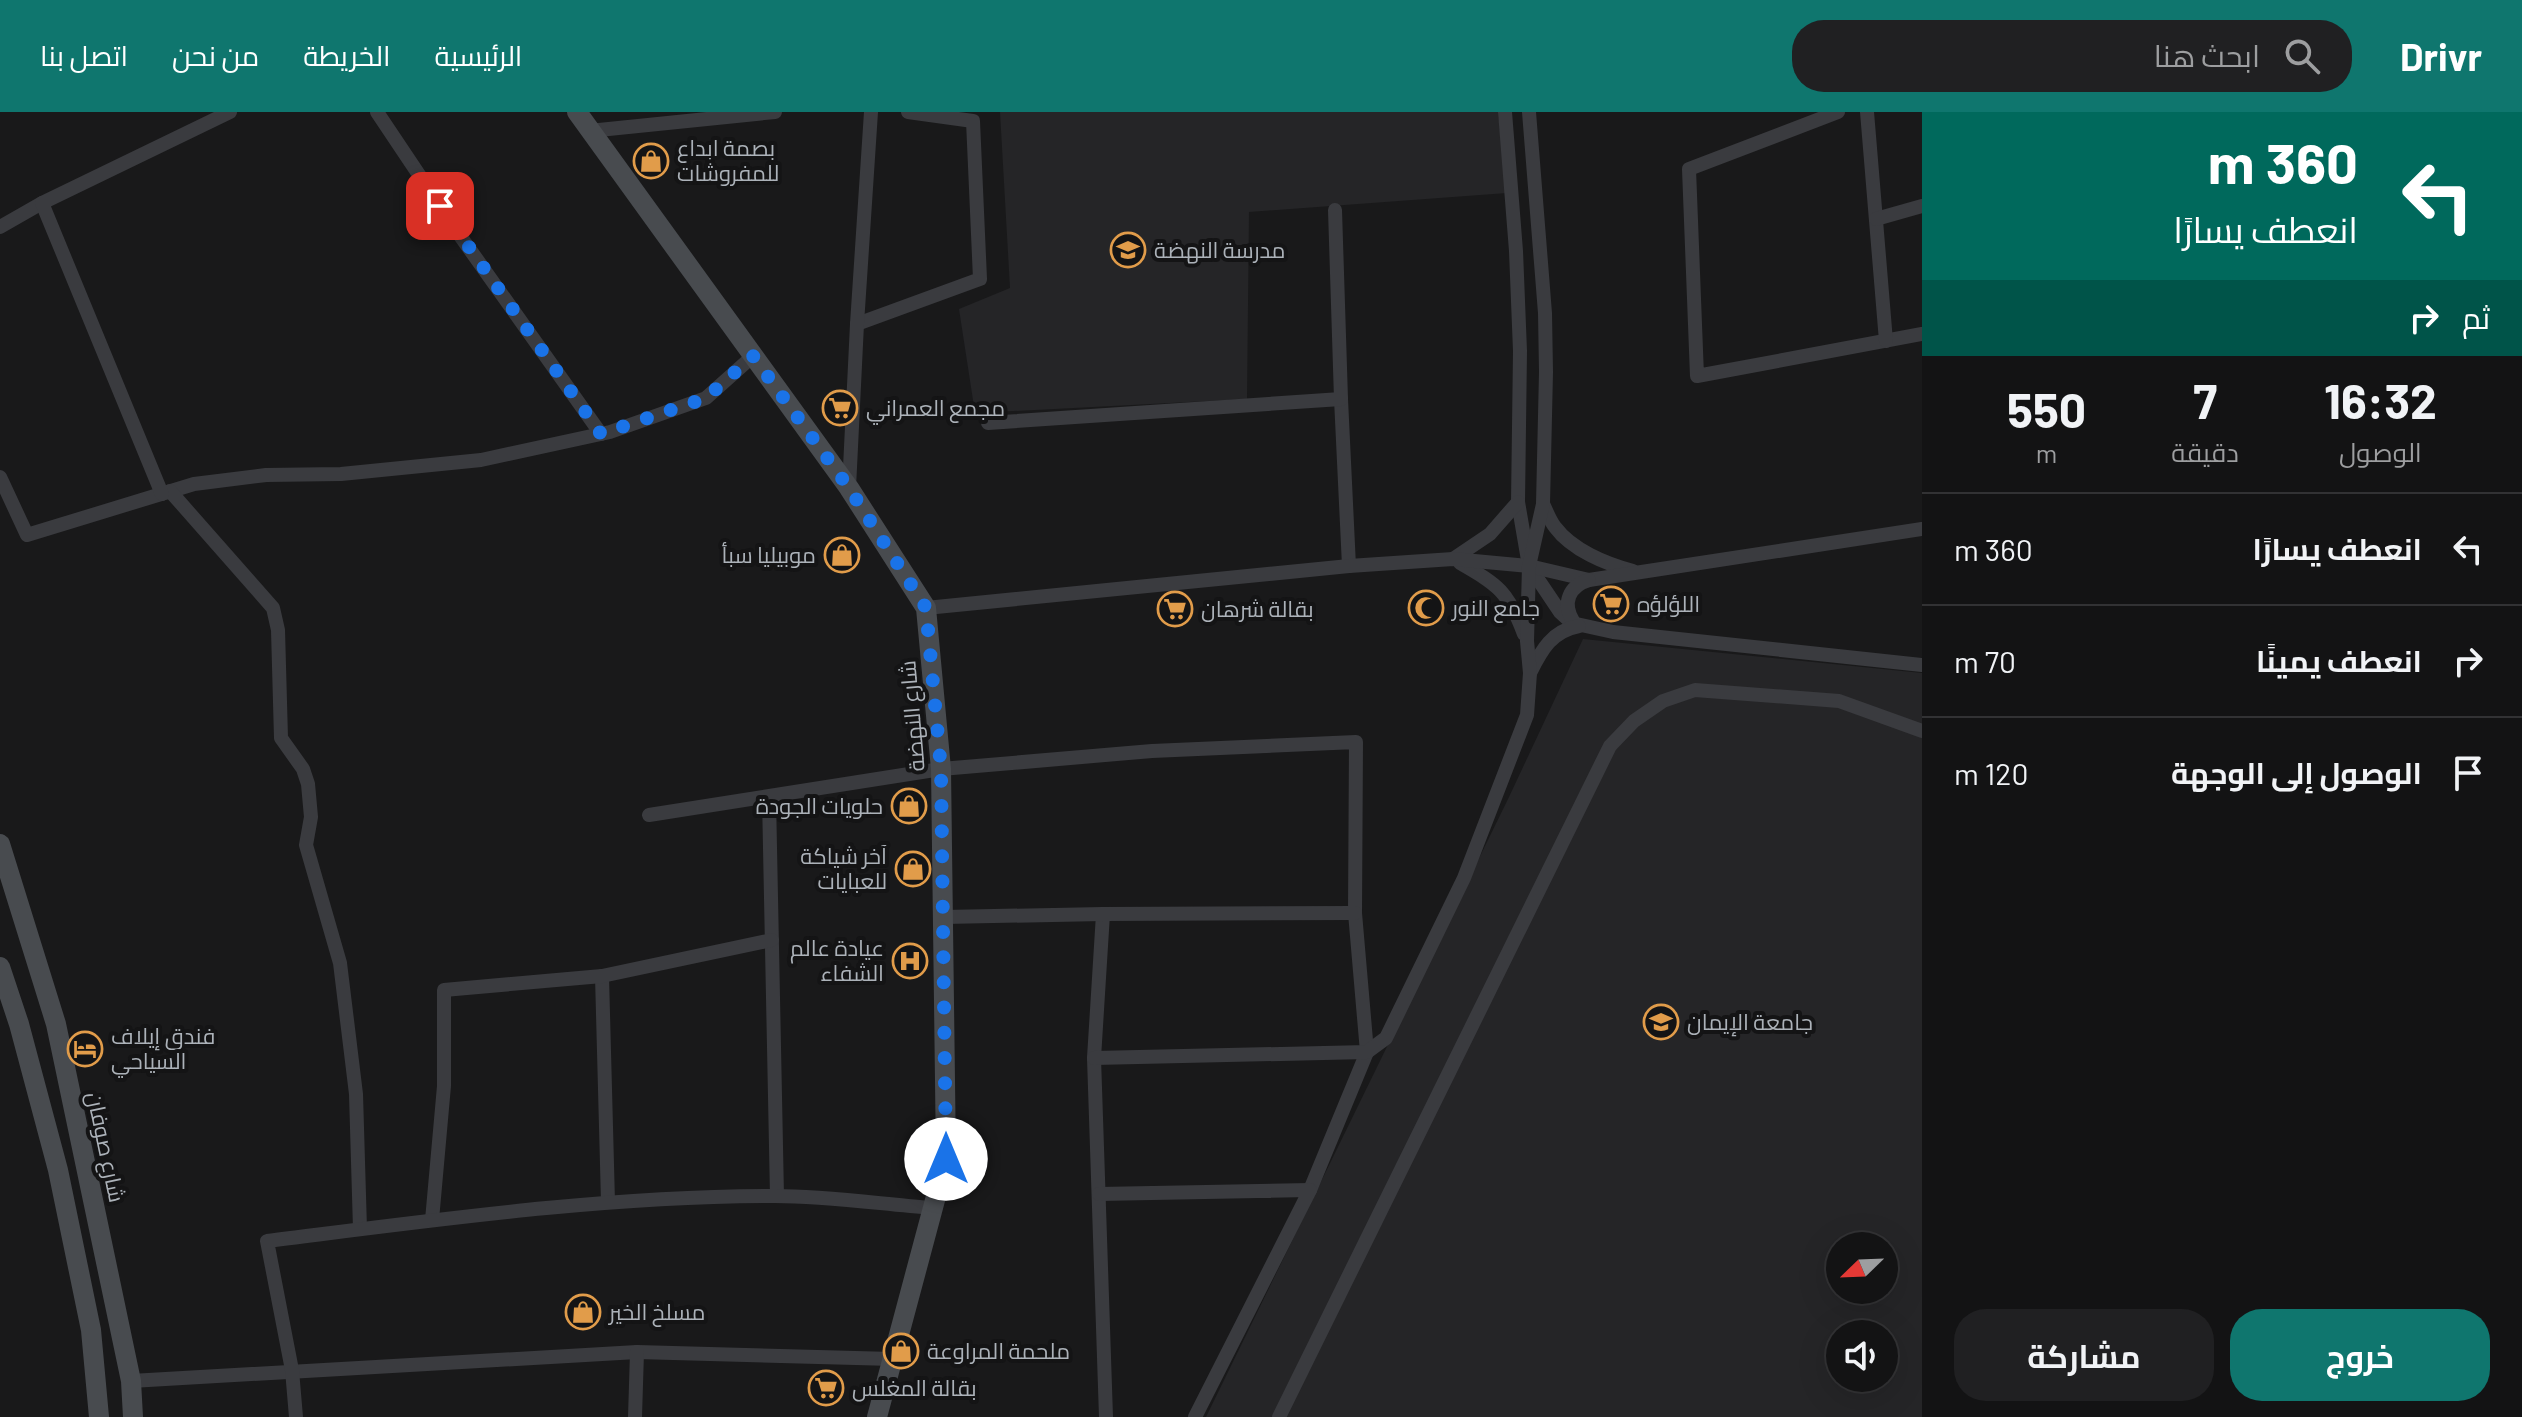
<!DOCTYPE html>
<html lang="ar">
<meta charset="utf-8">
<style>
:root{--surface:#131314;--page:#202022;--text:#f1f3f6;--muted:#9d9ea0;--line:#323234;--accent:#0f766e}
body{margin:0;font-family:Barlow,Cairo,sans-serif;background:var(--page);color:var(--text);direction:rtl;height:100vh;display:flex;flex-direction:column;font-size:30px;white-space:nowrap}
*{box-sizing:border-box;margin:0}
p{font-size:26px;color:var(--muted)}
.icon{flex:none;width:44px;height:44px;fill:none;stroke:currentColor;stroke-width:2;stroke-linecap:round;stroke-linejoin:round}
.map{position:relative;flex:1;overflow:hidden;direction:ltr}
.side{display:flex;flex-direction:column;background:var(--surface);width:600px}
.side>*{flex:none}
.top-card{background:#00695c;color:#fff;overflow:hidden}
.needle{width:52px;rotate:247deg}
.fabs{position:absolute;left:1826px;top:1120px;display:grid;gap:16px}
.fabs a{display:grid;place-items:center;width:72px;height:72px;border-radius:50%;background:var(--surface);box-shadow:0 8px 32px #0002,0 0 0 2px var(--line);font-size:40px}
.pin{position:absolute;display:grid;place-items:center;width:68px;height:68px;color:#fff;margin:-34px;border-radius:16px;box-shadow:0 4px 12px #0006}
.me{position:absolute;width:88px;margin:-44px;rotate:0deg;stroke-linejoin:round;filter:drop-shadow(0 0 6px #0008)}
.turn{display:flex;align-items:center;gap:28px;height:168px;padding:0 32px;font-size:36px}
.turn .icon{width:104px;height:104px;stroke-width:2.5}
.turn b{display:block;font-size:56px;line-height:68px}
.then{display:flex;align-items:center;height:76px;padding:0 32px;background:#0003;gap:16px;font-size:30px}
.eta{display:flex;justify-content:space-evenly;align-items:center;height:136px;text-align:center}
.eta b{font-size:48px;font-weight:700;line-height:56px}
.button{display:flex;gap:16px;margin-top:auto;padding:16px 32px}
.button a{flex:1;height:92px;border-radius:32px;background:var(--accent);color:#fff;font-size:32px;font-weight:700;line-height:92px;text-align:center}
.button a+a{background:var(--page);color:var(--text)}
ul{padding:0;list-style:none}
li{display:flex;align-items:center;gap:24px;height:112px;padding:0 32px;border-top:2px solid var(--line)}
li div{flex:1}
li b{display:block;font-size:30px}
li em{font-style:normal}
header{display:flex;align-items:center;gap:48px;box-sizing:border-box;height:112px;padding:0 40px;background:var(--accent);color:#fff}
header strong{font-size:38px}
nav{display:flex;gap:44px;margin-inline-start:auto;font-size:28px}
.search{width:560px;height:72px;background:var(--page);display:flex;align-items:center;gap:20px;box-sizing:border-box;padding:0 28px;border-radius:32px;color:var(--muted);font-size:30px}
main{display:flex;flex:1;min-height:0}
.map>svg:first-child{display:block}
.built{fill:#252527;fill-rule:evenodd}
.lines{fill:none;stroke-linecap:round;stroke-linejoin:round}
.street{stroke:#3a3b3f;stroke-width:14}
.secondary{stroke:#484b4f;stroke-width:20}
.route{stroke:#1a73e8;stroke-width:14;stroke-dasharray:0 25.2}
.labels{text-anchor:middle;stroke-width:8;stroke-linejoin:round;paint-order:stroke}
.poi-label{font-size:22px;fill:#acb2b9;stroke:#141415;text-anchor:start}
.street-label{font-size:22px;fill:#acb2b9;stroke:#141415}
</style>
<header>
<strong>Drivr</strong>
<div class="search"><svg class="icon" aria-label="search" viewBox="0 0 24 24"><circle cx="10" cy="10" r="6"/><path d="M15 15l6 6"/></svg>ابحث هنا</div>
<nav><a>الرئيسية</a><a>الخريطة</a><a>من نحن</a><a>اتصل بنا</a></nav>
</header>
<main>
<section class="side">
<div class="top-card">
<div class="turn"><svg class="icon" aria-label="left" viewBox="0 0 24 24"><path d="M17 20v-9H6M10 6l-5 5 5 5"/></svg><div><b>360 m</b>انعطف يسارًا</div></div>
<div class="then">ثم<svg class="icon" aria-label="right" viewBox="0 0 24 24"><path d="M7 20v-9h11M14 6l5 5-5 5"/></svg></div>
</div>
<div class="eta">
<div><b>16:32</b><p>الوصول</p></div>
<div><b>7</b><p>دقيقة</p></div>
<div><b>550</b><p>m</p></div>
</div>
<ul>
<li><svg class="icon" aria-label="left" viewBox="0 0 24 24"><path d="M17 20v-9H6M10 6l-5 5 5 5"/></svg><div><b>انعطف يسارًا</b></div><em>360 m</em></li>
<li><svg class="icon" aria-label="right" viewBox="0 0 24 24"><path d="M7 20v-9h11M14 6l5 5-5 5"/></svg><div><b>انعطف يمينًا</b></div><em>70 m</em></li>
<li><svg class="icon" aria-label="arrive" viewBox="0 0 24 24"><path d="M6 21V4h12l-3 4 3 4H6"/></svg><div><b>الوصول إلى الوجهة</b></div><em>120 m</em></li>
</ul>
<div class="button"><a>خروج</a><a>مشاركة</a></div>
</section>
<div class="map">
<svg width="1922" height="1305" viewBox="0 0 1922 1305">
<rect width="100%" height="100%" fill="#19191a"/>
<g class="built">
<path d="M1000,0h498l9,81 -258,19 -2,187 -272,14 -16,-104 51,-21z"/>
<path d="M1583,527l339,34v744h-716l303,-620zM1840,1134h44v44h-44zM1840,1222h44v44h-44z"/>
</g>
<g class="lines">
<g class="street">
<path d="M377,0l79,118 145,204"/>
<path d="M1505,0l11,139 4,100 -2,151 11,64 31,46 12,11 41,9 309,33"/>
<path d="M1838,0l-149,57 8,207 225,-42"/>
<path d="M1867,0l19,229"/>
<path d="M589,19l186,-19"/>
<path d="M1876,107l46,-13"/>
<path d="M0,115l42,-24"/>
<path d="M857,212l123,-45 -7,-158 -65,-9"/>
<path d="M1341,287l8,167"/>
<path d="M988,311l353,-24 -6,-189"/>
<path d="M0,365l27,58 167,-51 72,-9 75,-1 140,-14 129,-28 96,-34 47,-42"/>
<path d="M849,376l8,-164 14,-212"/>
<path d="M170,379l103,117 5,22 3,108 22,31 5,15 3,33 -5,28 34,118 16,131 4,135"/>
<path d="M162,382l-120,-291 188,-91"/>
<path d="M1543,392c4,8 7,17 12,23 17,23 51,37 78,44"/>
<path d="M1453,447l37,-25 28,-32"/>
<path d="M1460,451c38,22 48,28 64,71"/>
<path d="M926,496l423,-42 104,-7 76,7 60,14 333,-51"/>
<path d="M1573,509c-11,-18 -4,-35 16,-41"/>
<path d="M1530,561c12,-24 22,-42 49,-47"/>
<path d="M769,686l8,398"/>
<path d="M649,703l292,-46 211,-18 204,-9 -1,171 12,139 -57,138"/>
<path d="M1103,802l-9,144 12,359"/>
<path d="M944,805l159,-3 252,-1"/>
<path d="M602,864l6,226"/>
<path d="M1094,946l273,-6 19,-14 78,-160 63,-163 3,-42 -3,-32 2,-75 14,-62 3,-132 -1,-59 -16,-201"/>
<path d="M1099,1082l211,-4 -115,227"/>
<path d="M432,1108l12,-134v-96l158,-14 170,-36"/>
<path d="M131,1269l506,-29 256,7"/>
<path d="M296,1305l-4,-47 -25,-129c168,-21 338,-45 508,-45 52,0 105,8 157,12"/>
<path d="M635,1305l2,-65"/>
<path d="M1279,1305l331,-671 24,-25 29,-20 32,-11 144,11 83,30"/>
</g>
<g class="secondary">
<path d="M577,0l272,376 77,120 15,161 5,390 -69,258"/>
<path d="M0,732l56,180 75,357 2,36"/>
<path d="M0,855l19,57 39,146 33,160 8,87"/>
</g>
</g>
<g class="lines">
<path class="route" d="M440,94l161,228 105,-36 47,-42 96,132 77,120 15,161 5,390"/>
</g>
<defs>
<g id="shop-ring" transform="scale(1.8)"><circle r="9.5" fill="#141415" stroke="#e19c4a" stroke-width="1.5"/><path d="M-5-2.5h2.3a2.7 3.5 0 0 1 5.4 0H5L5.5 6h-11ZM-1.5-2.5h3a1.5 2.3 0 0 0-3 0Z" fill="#e19c4a"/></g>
<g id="school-ring" transform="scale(1.8)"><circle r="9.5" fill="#141415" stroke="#e19c4a" stroke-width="1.5"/><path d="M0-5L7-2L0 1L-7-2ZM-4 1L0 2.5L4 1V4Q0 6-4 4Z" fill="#e19c4a"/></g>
<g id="supermarket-ring" transform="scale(1.8)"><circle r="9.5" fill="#141415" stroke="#e19c4a" stroke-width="1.5"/><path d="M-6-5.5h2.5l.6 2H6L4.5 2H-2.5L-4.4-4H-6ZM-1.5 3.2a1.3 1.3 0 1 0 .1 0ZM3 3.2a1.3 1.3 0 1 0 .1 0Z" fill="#e19c4a"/></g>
<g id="mosque-ring" transform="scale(1.8)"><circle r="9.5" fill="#141415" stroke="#e19c4a" stroke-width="1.5"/><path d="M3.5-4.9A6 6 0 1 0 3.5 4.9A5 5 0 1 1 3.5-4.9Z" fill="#e19c4a"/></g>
<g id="hospital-ring" transform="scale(1.8)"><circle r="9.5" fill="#141415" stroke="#e19c4a" stroke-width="1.5"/><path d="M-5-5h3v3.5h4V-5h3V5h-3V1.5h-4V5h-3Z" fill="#e19c4a"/></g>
<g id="university-ring" transform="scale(1.8)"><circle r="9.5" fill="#141415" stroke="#e19c4a" stroke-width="1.5"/><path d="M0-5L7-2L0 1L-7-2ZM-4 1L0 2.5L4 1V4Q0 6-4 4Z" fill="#e19c4a"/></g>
<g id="hotel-ring" transform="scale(1.8)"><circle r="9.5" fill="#141415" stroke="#e19c4a" stroke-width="1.5"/><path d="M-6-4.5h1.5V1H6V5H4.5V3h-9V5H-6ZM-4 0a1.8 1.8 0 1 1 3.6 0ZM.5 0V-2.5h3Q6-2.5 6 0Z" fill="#e19c4a"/></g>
</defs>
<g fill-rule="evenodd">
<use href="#shop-ring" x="651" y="49"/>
<use href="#school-ring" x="1128" y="138"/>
<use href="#supermarket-ring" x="840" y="296"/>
<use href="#shop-ring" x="842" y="443"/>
<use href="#supermarket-ring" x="1611" y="492"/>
<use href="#mosque-ring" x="1426" y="496"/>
<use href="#supermarket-ring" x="1175" y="497"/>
<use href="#shop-ring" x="909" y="694"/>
<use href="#shop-ring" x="913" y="757"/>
<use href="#hospital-ring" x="910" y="849"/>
<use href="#university-ring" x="1661" y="910"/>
<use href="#hotel-ring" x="85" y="937"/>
<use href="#shop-ring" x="583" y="1200"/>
<use href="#shop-ring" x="901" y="1239"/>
<use href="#supermarket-ring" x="826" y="1276"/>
</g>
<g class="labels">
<g class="poi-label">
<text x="677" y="44">بصمة ابداع<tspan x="677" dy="25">للمفروشات</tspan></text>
<text x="1154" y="146">مدرسة النهضة</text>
<text x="866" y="304">مجمع العمراني</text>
<text x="816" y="451" text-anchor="end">موبيليا سبأ</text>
<text x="1637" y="500">اللؤلؤه</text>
<text x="1452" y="504">جامع النور</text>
<text x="1201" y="505">بقالة شرهان</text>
<text x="883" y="702" text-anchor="end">حلويات الجودة</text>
<text x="887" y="752" text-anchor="end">آخر شياكة<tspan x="887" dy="25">للعبايات</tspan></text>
<text x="884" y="844" text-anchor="end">عيادة عالم<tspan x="884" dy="25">الشفاء</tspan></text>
<text x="1687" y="918">جامعة الإيمان</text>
<text x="111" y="932">فندق إيلاف<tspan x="111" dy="25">السياحي</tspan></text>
<text x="609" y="1208">مسلخ الخير</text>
<text x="927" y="1247">ملحمة المراوعة</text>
<text x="852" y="1284">بقالة المغلس</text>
</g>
<g class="street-label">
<text transform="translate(912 604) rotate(-95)" y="8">شارع النهضة</text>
<text transform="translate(106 1035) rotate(78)" y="8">شارع صوفان</text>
</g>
</g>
</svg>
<div class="fabs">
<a><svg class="needle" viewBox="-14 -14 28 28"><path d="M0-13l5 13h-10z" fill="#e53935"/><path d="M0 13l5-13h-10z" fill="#9d9ea0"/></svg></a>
<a><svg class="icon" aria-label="sound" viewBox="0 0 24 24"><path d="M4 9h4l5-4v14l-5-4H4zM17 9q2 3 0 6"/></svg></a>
</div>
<div class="pin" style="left:440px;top:94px;background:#d93025"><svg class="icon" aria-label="arrive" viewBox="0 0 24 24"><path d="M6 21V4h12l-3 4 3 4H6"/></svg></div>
<svg class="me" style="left:946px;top:1047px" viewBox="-20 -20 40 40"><circle r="19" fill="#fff"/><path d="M0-13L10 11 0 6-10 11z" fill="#1a73e8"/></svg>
</div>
</main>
